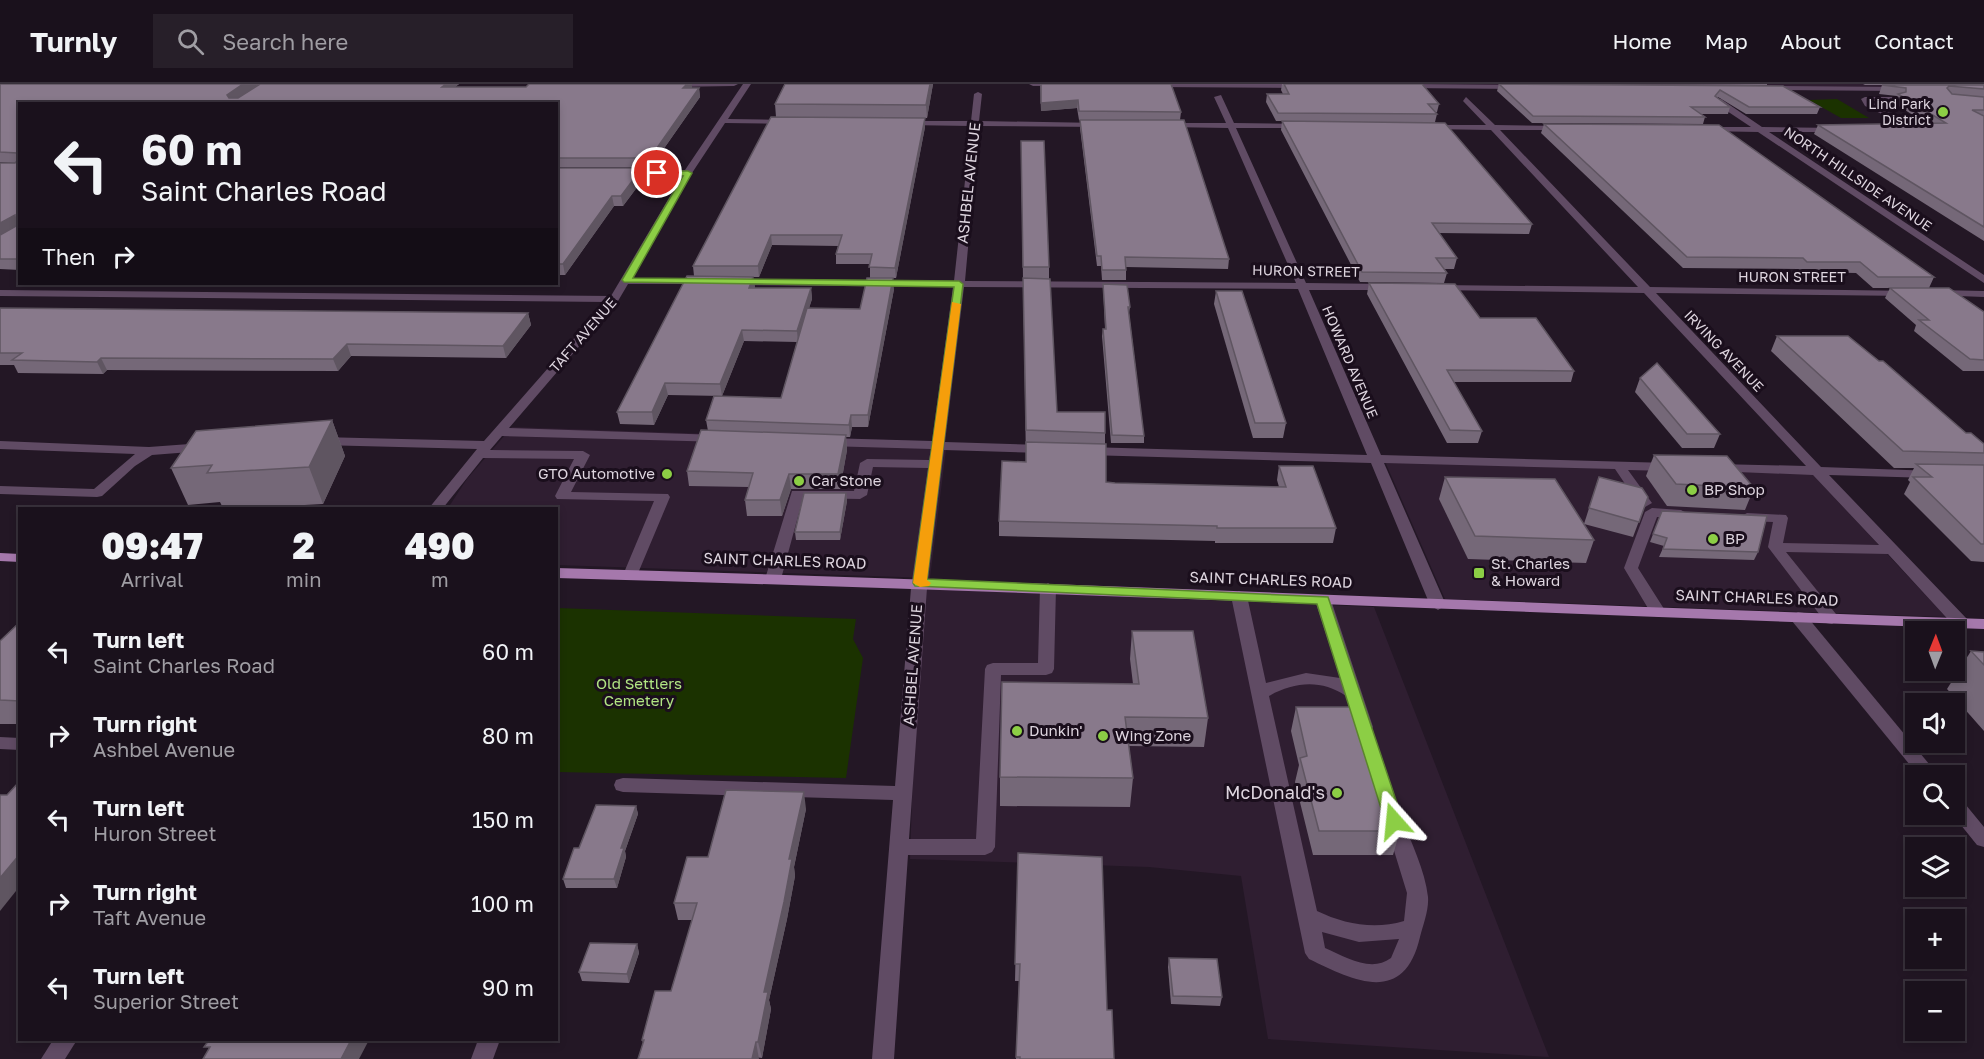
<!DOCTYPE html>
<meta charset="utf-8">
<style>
:root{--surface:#1a111c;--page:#271f29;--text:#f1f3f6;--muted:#9f9da3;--line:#38313b}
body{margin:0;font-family:"Golos Text",sans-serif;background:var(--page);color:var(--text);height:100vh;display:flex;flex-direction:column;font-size:22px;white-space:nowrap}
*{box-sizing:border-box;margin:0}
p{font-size:20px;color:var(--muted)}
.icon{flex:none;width:33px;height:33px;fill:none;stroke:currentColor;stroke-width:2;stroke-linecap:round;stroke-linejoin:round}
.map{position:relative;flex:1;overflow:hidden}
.drawer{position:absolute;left:18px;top:423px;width:540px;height:534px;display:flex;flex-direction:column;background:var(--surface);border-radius:0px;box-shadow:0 3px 9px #0003,0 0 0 2px var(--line)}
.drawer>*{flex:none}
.guide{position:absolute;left:18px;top:18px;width:540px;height:183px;border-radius:0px;box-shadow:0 3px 9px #0003,0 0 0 2px var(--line);background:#1a111c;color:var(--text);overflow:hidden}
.needle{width:39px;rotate:1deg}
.tools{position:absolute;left:1905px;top:537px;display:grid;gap:12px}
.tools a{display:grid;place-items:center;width:60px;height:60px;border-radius:0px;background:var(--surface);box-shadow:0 3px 9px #0003,0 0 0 2px var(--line);font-size:30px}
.pin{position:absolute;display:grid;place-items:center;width:51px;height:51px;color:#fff;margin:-26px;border:3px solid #fff;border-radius:50%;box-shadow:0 2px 6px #0007}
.me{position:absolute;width:66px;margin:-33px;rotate:342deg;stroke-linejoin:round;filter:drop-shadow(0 0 4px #0008)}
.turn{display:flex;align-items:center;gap:21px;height:126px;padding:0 24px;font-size:27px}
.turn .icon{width:78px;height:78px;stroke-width:2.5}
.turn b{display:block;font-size:42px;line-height:51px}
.then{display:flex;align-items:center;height:57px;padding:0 24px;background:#0003;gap:12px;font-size:22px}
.eta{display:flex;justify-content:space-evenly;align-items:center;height:102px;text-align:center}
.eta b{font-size:36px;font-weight:800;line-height:42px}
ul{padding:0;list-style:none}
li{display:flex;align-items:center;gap:18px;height:84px;padding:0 24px}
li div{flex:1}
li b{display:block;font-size:22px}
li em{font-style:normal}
header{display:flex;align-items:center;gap:36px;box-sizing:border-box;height:84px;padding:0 30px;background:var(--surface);border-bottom:2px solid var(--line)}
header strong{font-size:28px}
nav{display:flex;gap:33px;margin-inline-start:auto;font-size:21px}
.search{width:420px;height:54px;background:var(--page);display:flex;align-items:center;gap:15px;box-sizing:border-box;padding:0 21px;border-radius:0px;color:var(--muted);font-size:22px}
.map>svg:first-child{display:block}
.built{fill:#2f1e31}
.green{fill:#1b3200}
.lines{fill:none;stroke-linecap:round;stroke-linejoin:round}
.minor{fill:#604b64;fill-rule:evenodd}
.major{fill:#a578ac;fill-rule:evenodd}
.wall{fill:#756878}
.shaded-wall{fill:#5f5561}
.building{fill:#88798b;stroke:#5f5561;stroke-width:1.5}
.route{fill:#8cce45;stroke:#5b862d;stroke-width:1.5}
.slow{fill:#f59e0b}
.poi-dot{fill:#8cce45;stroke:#1a0e1c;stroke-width:2}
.labels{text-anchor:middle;stroke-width:6;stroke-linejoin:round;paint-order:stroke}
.far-poi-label{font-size:14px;fill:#ded5df;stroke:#1a0e1c;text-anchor:end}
.far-street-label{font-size:14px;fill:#ded5df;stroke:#1a0e1c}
.street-label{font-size:15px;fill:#ded5df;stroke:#1a0e1c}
.poi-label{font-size:15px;fill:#ded5df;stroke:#1a0e1c;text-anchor:start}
.park-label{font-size:15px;fill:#b1e583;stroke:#1a0e1c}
.near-poi-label{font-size:18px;fill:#ded5df;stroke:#1a0e1c;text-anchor:end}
</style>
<header>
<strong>Turnly</strong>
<div class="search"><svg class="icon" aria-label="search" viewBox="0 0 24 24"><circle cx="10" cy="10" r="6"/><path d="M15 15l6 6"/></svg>Search here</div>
<nav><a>Home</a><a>Map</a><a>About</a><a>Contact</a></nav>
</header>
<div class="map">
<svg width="1984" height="975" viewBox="0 0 1984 975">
<rect width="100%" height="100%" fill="#231725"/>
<g class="built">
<path d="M1269,0h715v5z"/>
<path d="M512,343l435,15 -17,136 -373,-13 -1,-57h-108l19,-29z"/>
<path d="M1383,373l423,10 140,150 -501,-18z"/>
<path d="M919,504l455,19 175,450 -281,-18 -27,-163 -92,-9 -239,-8z"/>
</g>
<g class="green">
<path d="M1837,15l32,19h-28l-32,-18z"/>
<path d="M557,524l299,11 -3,20 10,19 -17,120 -289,-6z"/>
</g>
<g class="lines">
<g class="minor">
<path d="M668,0h70l-4,2 -63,1z"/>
<path d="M743,0h8l-23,35 60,1 4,2 -4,2 -63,-1 -33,50 -60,105h71l5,3 -5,3h-75l-10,17 -109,127 210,7 6,4 -1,3 -222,-6 -12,14 93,1 7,4 -19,37 97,2 2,3 -34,81h-10l-3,-3 31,-74 -97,-2 -2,-3 19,-37 -91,-1 -40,50h-14l48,-59 -157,-4 -6,-4 6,-4 164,4 122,-139 -606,-6v-6l611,6 71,-120h-57l-4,-3 4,-3h60z"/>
<path d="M1029,0h35l-4,2h-27z"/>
<path d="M1150,0h151l3,2 -4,2 -147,-1z"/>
<path d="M1404,0l115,1 4,2 -4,2 -114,-1 -4,-2z"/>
<path d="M1768,2l132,1 4,2 -4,2 -135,-1z"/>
<path d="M978,8l4,2 -3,27 121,2 4,2 -4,2 -121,-1 -14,155 331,2 -68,-155 -62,-1 -4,-2 4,-2h60l-12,-26 7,-2 13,28 67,1 4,2 -4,2h-65l70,155 81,1 5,3 -5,3h-78l72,165 288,8 7,4 -7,4 -41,-1 24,33 -7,4 -5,-1 -25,-37 -231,-6 62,142 -8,5 -8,-5 -59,-142 -284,-8 -7,-4 7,-4 280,8 -69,-166 -334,-2 -19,155 100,3 7,4 -7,4 -101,-3 -17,138 -18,251h67l9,-170 2,-4 6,-2h45l2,-75 8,-5 8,5 -2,81 -2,4 -6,2h-45l-6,172 -3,5 -7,3h-77l-14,204h-22l21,-259 -270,-8 -7,-2 -2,-5 2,-5 7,-2 272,8 16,-198 17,-120 -55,-1 -6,28 -7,4 -57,-1 -22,81 -8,5 -8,-5 27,-88h62l6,-28 7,-4 62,1 2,-11 -105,-3 -6,-4 6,-4 106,3 21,-154 -217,-2 -5,-3 5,-3 218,2 17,-155 -66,-1 -4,-2 4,-2h66l3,-27z"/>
<path d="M1466,13l29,28 70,1v4h-65l150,157 263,4v4l-4,1 -253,-3 165,174 114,4 2,3 -7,4 -101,-3 138,144 2,4 -2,4h-12l-67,-73 -102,-2 54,67 -8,5 -6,-1 -58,-76 5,-25 -26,-1 -7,-4 7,-4 39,2 2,3 -5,25 96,2 -66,-70 -101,-4 -2,-3 7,-4 89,2 -162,-173 -210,-3 -1,-2 5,-3 200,2 -147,-157 -64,-1v-4h59l-23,-24z"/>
<path d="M1865,13h32l4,2 -4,2h-27l19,11 1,2 -4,2 -21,-10 -4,-7z"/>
<path d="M1715,15h6l41,28 76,1 1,2 -4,2h-66l215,143v8l-226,-151 -55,-1 -1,-2 4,-2h45l-36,-24z"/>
<path d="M1936,206l48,1v6l-52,-2v-4z"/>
<path d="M0,357l149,6 54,-4 7,4 -7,4 -51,4 -17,11 -33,30 -5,1 -97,-3v-8l94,3 41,-35 -135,-5z"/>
<path d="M1652,424l29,2 7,4 -7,4 -24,-1 -19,51 28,44 -8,5 -6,-2 -28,-47 21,-56z"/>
<path d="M1239,507l8,5 19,87 40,-10 34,5 -25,-78 8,-5 8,5 42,127 -3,4h-12l-12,-35c-25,-17 -52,-14 -77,0l48,215c27,13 57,19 87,10l3,-28 -23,-75 2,-5 7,-2 7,2 2,5c9,25 23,52 26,79 1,13 -5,28 -8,40 -16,69 -66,44 -111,22l-4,-6 -74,-357zM1322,848l37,10 40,-3 -8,19c-20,15 -45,-1 -66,-10z"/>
<path d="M1798,528l6,1 135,163h-20l-127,-155 -2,-4z"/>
<path d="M0,653l20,1v12l-20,-1z"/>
<path d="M1954,713l7,2 23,28v20l-7,-2 -25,-31h2z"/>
<path d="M53,956h24l-12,19h-24z"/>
<path d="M478,956h22l-7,19h-22z"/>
</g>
<g class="major">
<path d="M0,469l20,1v8l-20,-1z"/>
<path d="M556,484c476,13 952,35 1428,51v10c-476,-17 -952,-38 -1428,-51z"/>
</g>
</g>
<g class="wall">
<path d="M0,0h459l-4,3 244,1 1,9 -49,70h-95v-63h-536v166l-20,-1v-106l16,-1h-16z"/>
<path d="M785,0h148l-6,34h-2v9l-29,151h-26v-14h-34v-10l2,-8 -66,-1 -13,32h-6l2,11h56l1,11 -3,9 51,1 34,-20 -26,138h-16l-2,10h-4l1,13 -7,39h-49l-9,27h-35l-2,-16 4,-13 -60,-1 -2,-15 21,-40 -2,-11 75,-22 16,-56 -53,-1 -22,55 -54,-1 -14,30 -34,-1 -3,-12 77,-136 -1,-10 83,-149 -1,-13z"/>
<path d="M1040,0l141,28 -1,8h-101l-2,-12 -36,3z"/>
<path d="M1282,0h140l17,20 -2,8h-2l2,2 -2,8 97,102 -3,10 -90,-1 18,25 -3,11h-10l3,4 -3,10 -84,-1 -79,-152 1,-9h-6l-10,-19 1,-8h16l-2,-4z"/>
<path d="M1499,0l284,2 37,21 -3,7h-71l-28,-17 -1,1 13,9 -2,7h-27l4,3 -2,7 -171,-1 -35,-32z"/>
<path d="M1565,0h202v1z"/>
<path d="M1863,0h121v157l-170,-107 4,-9 109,-1 -33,-21 3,-7 -18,-2 3,-9h-17z"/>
<path d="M1080,36l149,139 -1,10 -102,-2v13h-24l-1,-14h-4l-17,-138z"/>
<path d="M1544,40l390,153 -5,11 55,24v59h-21l-49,-40 2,-6 -31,-27 5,-10h-17l-17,-15 -53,-1 -5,-3 -115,-1 -142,-135z"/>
<path d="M1021,68l28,115v12l8,133 48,21v11l1,38 9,1 164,4 -2,-7 2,-14 57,62 -3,15h-118v-2l-216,-5v-15l27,-59 -3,-183z"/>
<path d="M556,84h86l2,10 -21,28h-9l-49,69h-9z"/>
<path d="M1369,199l111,35 94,53 -3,11h-117l28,49 -4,12h-31l-80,-149z"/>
<path d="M1103,200l27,23 -1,6 15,123v7h-33l-9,-107 1,-7h2z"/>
<path d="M1216,207l70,132 -3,15h-30l-39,-134z"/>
<path d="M0,224l528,5 3,12 -25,33 -155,-2 -13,15 -231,-1 -4,4 -85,-1 -4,-8h-14z"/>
<path d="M1777,252l102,25 87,72 18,11v118l-13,-1 -67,-67 6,-12 -2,-2 6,-12h-20l-123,-117z"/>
<path d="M1640,294l80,56 -6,14h-32l-47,-56z"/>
<path d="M332,336l13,36 -22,48 -74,4h-26l-3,-6 -32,3 -17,-37z"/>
<path d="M1654,371l100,33 -9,22 -78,-4 -21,-30z"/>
<path d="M1445,393l149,63 -8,23 -118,-4 -29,-60z"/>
<path d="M1599,393l49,20 -15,40 -49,-13z"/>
<path d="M846,409l1,8 -7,39h-44l-1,-8z"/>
<path d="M1662,427l96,41 -4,8 -95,-3 5,-11 -14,-4z"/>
<path d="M20,538v102h-20v-83z"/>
<path d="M1132,547l76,87 -4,29 -75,-1 4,32 -3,29 -130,-1v-29l133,-93 -3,-25z"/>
<path d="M1971,567l13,1v79l-37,-42z"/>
<path d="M1296,623l104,124 -7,24h-80l-18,-73 4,-17 -8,-34z"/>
<path d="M636,722l2,8 -13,37 1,6 -9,31h-51l-3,-9 16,-31z"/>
<path d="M806,725l-12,58 1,9 -8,43 -18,81 2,9 -9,49 -119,-15 -1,-3 29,-49 21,-71h-14l-4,-17 34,-46z"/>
<path d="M1018,769l89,157 7,49h-98l3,-78h-4z"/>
<path d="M637,860l2,9 -10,30 -47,-2 -3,-9z"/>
<path d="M1169,874l53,39 -2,9 -49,-2 -3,-37z"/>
</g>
<g class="shaded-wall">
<path d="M243,0h16l-29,20 -3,-9z"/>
<path d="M446,0h13l-15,11 -2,-8z"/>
<path d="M687,0h5v4h-9z"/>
<path d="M930,0h3l-6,34 -1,-13z"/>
<path d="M699,4l1,9 -49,70 -1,-9z"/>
<path d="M1078,16l-1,8 -36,3v-8z"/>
<path d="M925,34v9l-29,151 -1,-10z"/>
<path d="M642,84l2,10 -21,28 -2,-10z"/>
<path d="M612,112l2,10 -49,69 -2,-11z"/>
<path d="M15,131l5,9 -20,12v-13z"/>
<path d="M771,151l1,10 -13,32 -1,-11z"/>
<path d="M753,193l2,10 -6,1z"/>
<path d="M893,194l1,11 -26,138v-12z"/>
<path d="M811,204l1,11 -14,43 -1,-11z"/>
<path d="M528,229l3,12 -25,33 -3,-12z"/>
<path d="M742,246l2,11 -22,55 -2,-12z"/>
<path d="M347,260l4,12 -13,15 -5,-12z"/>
<path d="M101,274l6,12 -4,4 -6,-12z"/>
<path d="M665,299l3,12 -14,30 -2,-13z"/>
<path d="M851,331l1,12 -2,10 -1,-12z"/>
<path d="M332,336l13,36 -22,48 -14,-37z"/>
<path d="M846,351l1,15 -7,39 -2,-15z"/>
<path d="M789,390l2,15 -9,27 -2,-16z"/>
<path d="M846,409l1,8 -7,39v-8z"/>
<path d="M804,708l2,17 -12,58 1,9 -8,43 -18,81 2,9 -9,49 -4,-16 6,-50 25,-133z"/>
<path d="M636,722l2,8 -13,37 1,6 -9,31 -3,-9 7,-31z"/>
<path d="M20,770v32l-20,25v-33z"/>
<path d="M637,860l2,9 -10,30 -2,-9z"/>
<path d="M351,956h18l-10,19h-18z"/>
<path d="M756,958l3,17h-7z"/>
</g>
<g class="building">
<path d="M0,0h243l-16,11 2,3h9l22,-14h186l-4,3h84l3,-3h158l-4,4h16l-49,70h-94v-54h-536v155h-20v-24l16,-9 -1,-11 -15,8v-60h15l3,-3 -1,-7 -17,-1z"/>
<path d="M785,0h145l-4,21 -151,-1z"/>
<path d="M1041,0h130l10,28 -102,-1 -1,-11 -37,3z"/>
<path d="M1284,0h138l17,20h-11l9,10 -159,-1 -11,-19h22z"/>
<path d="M1499,0l284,2 37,21h-71l-29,-17 -5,6 15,11h-39l14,10 -172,-1z"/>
<path d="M1882,1h102v4l-35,-3 -2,2 5,6 32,3v13h-12l12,6v111l-166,-102 128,-2 -48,-29 8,-2v-4z"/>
<path d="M771,33l154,1 -30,150 -26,-1 3,-13h-36l6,-19h-71l-13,31h-65z"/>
<path d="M1080,36h104l45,139 -104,-2 1,13h-24l-1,-14h-4z"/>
<path d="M1282,37l163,2 87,101 -100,-1 25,35h-21l11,15 -85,-1z"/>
<path d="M1544,40l175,1 215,152h-56l-18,-15h-53l-4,-4 -116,-1z"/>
<path d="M1021,57h23l5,126h-26z"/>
<path d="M556,84h86l-21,28h-9l-49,68h-7z"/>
<path d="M687,192l66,1 -4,11h62l-14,43 -55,-1 -22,54 -55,-1 -13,29h-35z"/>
<path d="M867,194h26l-25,137h-17l-2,10 -143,-5 8,-24 67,2 26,-90 53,1z"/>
<path d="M1023,194l27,1 7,133h48v21l-79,-3z"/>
<path d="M1369,199l86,1 25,34h56l38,53 -127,-1 35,61 -32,-1z"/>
<path d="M1103,200l24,1 3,22h-2l16,129 -32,-1 -9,-106h3z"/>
<path d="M1890,204h59l35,24v48l-14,-1 -51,-39h10z"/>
<path d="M1216,207h26l44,132h-31z"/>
<path d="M0,224l528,5 -25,33 -156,-2 -14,15 -232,-1 -4,4 -85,-2 10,-7h-22z"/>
<path d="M1777,252h71l31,25h4l83,72h5l13,11v9l-81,-2z"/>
<path d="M1657,279l63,71h-33l-47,-56z"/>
<path d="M332,336l-23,47 -102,6 5,-8 -41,3 25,-37z"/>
<path d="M701,346l145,5 -8,39h-49l-9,26h-35l8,-27 -66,-2z"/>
<path d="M1026,358l80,2v38l9,1 171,4 -7,-21h34l23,62h-119v-2l-218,-5 3,-60 24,1z"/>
<path d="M1654,371l73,1 27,32 -78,-4z"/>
<path d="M1916,380l68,1v79h-3l-68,-67h19z"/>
<path d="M1445,393l110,2 39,61 -119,-4z"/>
<path d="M1599,393l43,11 6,9 -9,25 -50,-14z"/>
<path d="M804,409h42l-6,39h-45z"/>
<path d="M1662,427l105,5 -9,36 -95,-3 4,-11 -14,-4z"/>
<path d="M20,538v79l-20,-1v-59z"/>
<path d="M1132,547h61l15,87 -83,-1 8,61 -133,-1 2,-95 137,2z"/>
<path d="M1971,567l13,1v13z"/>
<path d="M1296,623h61l3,3 40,121h-81l-19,-73 7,-2z"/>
<path d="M20,697v73l-20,24v-83h7z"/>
<path d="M726,706l78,2 -15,67h3l-8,43 -20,90h4l-10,50h-2l-4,17h-114l6,-19h-2l13,-49h16l26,-88h-23l13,-46h21z"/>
<path d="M596,721l40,1 -15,42h3l-10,31h-51l11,-31h5z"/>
<path d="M1018,769l84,4 5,153h5l2,49h-94v-2h-4l4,-93h-5z"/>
<path d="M590,859l47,1 -10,30 -48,-2z"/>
<path d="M1169,874l48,1 5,38 -49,-1z"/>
<path d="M209,956h142l-10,19h-138l7,-12h-6z"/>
</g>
<path class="route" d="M657,87h31l4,2 -59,105 326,3 4,3 -36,295 401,18 75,224 -3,4 -6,2 -6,-2 -3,-4 -68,-217 -402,-18 -2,-3 41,-296 -330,-5 -2,-2 61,-104 -28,-1v-4z"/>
<path class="slow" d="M952,218l9,2 -34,276 4,3 -2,3 -9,1 -7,-4z"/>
<g class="poi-dot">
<circle cx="1943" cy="28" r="6"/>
<circle cx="667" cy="390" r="6"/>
<circle cx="799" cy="397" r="6"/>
<circle cx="1692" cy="406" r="6"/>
<circle cx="1713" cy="455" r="6"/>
<rect x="1473" y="483" width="12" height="12" rx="3"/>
<circle cx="1017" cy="647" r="6"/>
<circle cx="1103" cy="652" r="6"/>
<circle cx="1337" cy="709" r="6"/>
</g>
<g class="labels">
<g class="far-poi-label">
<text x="1931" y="25">Lind Park<tspan x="1931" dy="16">District</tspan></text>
</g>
<g class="far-street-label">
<text transform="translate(1858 95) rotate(34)" y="5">NORTH HILLSIDE AVENUE</text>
<text transform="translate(1306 187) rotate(1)" y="5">HURON STREET</text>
<text x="1792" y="198">HURON STREET</text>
<text transform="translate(583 251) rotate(-49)" y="5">TAFT AVENUE</text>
<text transform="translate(1724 267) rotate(46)" y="5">IRVING AVENUE</text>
<text transform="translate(1350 278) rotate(67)" y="5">HOWARD AVENUE</text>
</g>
<g class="street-label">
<text transform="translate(969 99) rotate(-84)" y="5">ASHBEL AVENUE</text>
<text transform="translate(785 477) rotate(2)" y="5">SAINT CHARLES ROAD</text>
<text transform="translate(1271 496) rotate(2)" y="5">SAINT CHARLES ROAD</text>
<text transform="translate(1757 514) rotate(2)" y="5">SAINT CHARLES ROAD</text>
<text transform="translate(913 581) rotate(-86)" y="5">ASHBEL AVENUE</text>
</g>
<g class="poi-label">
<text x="655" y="395" text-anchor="end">GTO Automotive</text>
<text x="811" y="402">Car Stone</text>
<text x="1704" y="411">BP Shop</text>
<text x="1725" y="460">BP</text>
<text x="1491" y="485">St. Charles<tspan x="1491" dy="17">&amp; Howard</tspan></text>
<text x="1029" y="652">Dunkin'</text>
<text x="1115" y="657">Wing Zone</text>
</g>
<g class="park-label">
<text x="639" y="605">Old Settlers<tspan x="639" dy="17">Cemetery</tspan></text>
</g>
<g class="near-poi-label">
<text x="1325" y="715">McDonald's</text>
</g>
</g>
</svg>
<div class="tools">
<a><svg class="needle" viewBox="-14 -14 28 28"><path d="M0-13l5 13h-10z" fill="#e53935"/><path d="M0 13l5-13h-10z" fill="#9f9da3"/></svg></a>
<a><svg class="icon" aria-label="sound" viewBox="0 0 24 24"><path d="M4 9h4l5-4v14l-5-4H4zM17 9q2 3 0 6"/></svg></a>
<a><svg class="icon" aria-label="search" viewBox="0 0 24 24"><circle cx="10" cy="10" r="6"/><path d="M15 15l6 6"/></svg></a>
<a><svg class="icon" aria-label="layers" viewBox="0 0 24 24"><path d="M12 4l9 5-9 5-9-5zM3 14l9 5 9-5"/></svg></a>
<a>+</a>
<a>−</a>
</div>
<div class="pin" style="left:657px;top:89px;background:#d93025"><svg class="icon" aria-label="arrive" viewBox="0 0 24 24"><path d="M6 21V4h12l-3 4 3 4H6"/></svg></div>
<svg class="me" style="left:1394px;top:737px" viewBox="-20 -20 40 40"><path d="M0-17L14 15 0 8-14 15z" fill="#8cce45" stroke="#fff" stroke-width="4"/></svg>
<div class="guide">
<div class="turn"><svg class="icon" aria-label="left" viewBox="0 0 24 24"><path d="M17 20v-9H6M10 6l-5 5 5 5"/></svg><div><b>60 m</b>Saint Charles Road</div></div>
<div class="then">Then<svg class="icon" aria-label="right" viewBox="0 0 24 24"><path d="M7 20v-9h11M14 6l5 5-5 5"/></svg></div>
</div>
<section class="drawer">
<div class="eta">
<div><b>09:47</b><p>Arrival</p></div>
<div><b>2</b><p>min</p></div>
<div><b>490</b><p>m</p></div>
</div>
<ul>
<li><svg class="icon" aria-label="left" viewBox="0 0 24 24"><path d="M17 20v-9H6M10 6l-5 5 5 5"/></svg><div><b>Turn left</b><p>Saint Charles Road</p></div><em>60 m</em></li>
<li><svg class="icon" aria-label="right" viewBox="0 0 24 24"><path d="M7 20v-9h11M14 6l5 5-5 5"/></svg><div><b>Turn right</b><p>Ashbel Avenue</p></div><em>80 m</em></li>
<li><svg class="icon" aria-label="left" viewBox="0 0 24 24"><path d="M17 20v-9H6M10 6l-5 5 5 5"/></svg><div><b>Turn left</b><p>Huron Street</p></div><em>150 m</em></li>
<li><svg class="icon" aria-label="right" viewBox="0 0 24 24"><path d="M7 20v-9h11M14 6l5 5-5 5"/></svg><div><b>Turn right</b><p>Taft Avenue</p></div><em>100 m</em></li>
<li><svg class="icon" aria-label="left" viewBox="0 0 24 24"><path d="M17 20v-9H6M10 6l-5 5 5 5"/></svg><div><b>Turn left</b><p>Superior Street</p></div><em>90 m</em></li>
</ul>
</section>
</div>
